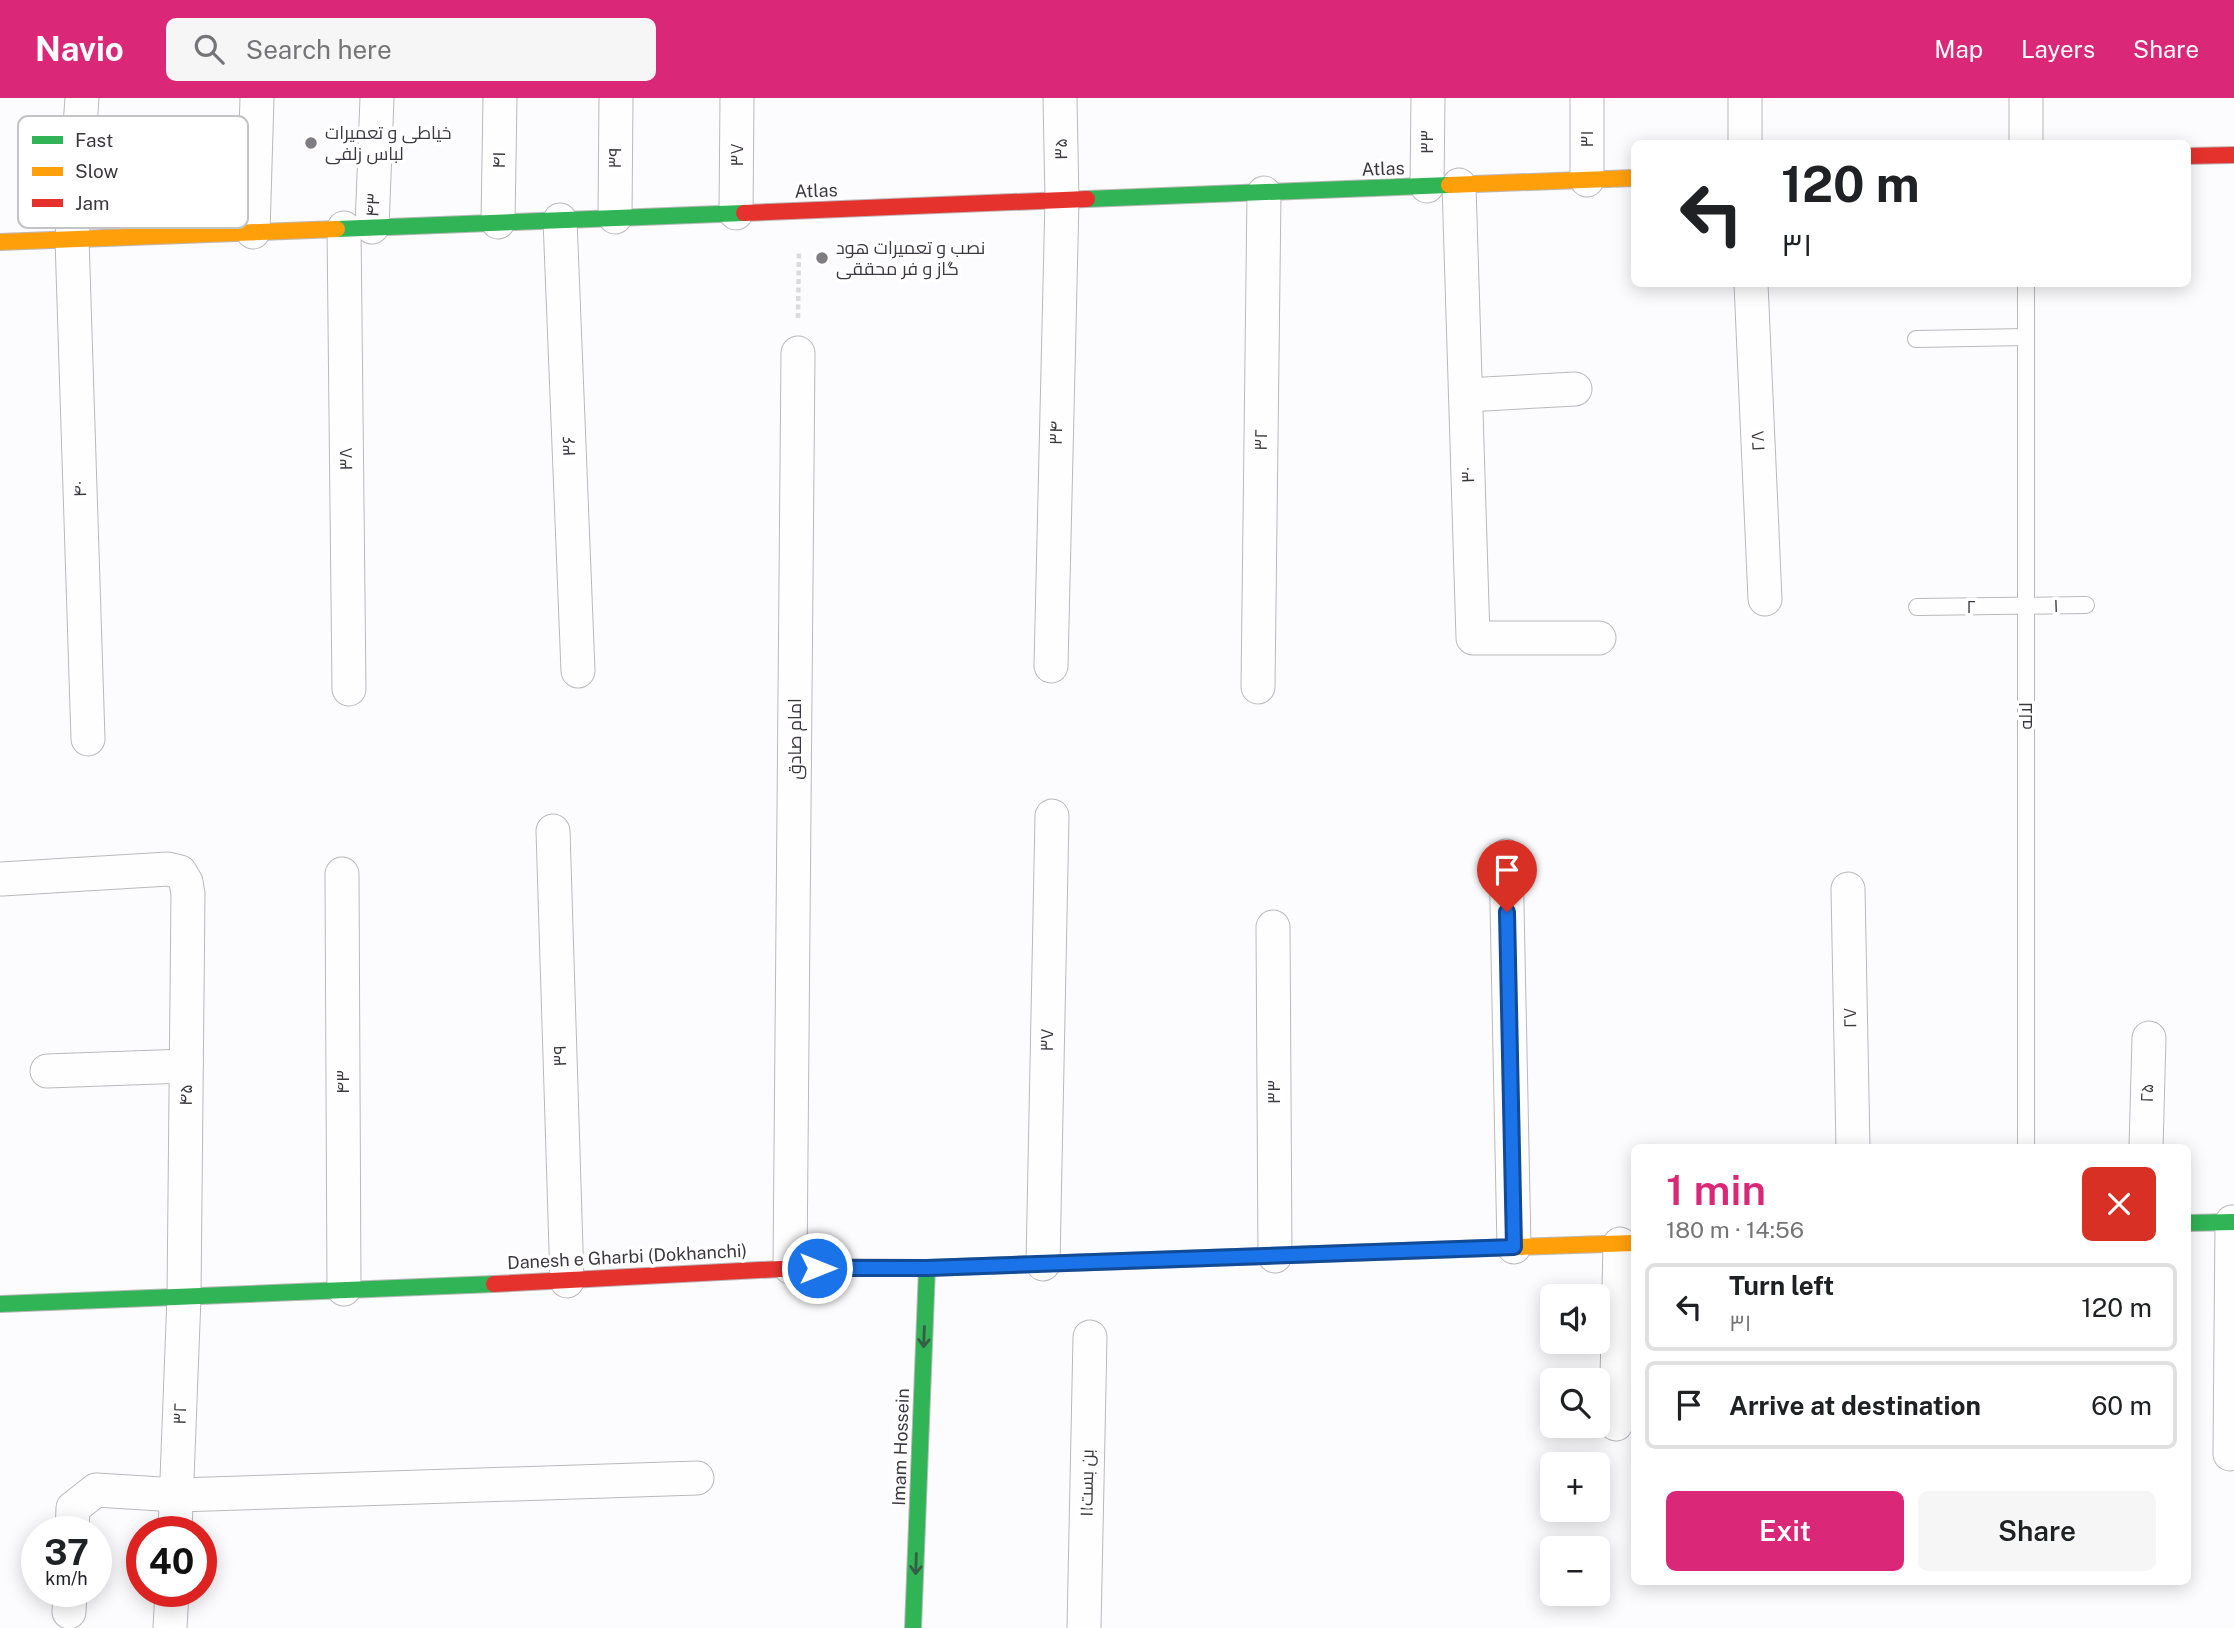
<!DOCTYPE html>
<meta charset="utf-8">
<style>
:root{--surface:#fff;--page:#f6f6f6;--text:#202124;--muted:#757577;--line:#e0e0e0;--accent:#db2777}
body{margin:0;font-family:"Public Sans",Cairo,sans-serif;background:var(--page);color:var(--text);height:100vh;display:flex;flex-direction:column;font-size:26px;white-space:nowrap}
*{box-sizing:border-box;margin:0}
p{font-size:23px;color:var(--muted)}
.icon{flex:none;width:38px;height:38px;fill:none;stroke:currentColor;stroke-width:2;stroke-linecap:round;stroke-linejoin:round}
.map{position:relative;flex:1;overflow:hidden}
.drawer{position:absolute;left:1631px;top:1046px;width:560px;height:441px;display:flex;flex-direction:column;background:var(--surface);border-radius:10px;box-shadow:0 4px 18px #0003}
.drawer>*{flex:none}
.top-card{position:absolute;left:1631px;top:42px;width:560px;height:147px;border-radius:10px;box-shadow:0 4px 18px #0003;background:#fff;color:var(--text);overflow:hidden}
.tools{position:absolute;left:1540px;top:1186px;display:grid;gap:14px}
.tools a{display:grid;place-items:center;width:70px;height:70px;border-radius:10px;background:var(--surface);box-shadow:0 4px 18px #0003;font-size:35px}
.speed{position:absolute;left:21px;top:1418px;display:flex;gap:14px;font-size:35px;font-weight:700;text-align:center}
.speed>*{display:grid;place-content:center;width:91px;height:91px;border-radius:50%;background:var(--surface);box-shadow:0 4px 18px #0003;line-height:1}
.speed small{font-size:18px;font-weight:400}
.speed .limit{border:10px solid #d22;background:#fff;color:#111}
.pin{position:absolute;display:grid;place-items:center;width:60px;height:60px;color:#fff;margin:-72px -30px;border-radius:50% 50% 50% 0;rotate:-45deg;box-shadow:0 0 7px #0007}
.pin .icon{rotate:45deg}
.me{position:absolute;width:77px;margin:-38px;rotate:90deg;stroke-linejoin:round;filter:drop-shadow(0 0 5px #0008)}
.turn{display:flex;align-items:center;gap:24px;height:147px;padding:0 35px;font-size:32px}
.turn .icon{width:91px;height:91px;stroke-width:2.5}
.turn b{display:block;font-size:49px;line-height:60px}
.round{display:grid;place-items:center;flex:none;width:74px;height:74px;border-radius:10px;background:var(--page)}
.headline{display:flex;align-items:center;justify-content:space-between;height:119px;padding:0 35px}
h1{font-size:42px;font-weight:600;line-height:52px;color:var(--accent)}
.button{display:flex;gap:14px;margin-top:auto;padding:14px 35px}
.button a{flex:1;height:80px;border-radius:10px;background:var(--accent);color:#fff;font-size:28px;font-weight:600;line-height:80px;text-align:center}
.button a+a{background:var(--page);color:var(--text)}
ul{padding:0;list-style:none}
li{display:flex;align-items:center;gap:21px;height:88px;margin:0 14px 10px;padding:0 21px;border:4px solid var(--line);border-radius:10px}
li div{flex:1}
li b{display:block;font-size:26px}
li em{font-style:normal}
header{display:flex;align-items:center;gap:42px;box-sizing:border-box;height:98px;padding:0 35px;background:var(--accent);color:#fff}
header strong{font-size:33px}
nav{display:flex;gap:38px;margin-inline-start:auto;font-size:24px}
.search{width:490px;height:63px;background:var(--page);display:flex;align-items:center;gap:18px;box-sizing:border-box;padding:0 24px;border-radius:10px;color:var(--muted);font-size:26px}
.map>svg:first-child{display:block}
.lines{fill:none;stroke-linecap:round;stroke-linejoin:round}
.lane-casing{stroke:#bbb8bc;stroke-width:18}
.street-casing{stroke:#bbb8bc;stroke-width:35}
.fast-casing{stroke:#bbb8bc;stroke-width:18}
.slow-casing{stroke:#bbb8bc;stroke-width:18}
.jam-casing{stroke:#bbb8bc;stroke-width:18}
.path{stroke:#dcdbdc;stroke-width:4.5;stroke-dasharray:5 3.5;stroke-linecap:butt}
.lane{stroke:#fffeff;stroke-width:16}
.street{stroke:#fffeff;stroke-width:33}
.fast{stroke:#30b455;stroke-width:16}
.slow{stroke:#ff9f0a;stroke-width:16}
.jam{stroke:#e5322d;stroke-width:16}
.oneway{stroke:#385d46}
.route-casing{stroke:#114b97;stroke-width:18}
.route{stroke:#1a73e8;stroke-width:12}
.poi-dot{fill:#7f7c82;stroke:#fff;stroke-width:2.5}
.labels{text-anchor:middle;stroke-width:7;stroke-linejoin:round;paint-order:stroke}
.poi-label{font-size:18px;fill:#3c383f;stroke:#fff;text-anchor:start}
.street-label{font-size:18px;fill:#3c383f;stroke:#fff}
.key{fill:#fff;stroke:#c4c3c5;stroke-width:2}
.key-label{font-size:19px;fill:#3c383f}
</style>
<header>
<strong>Navio</strong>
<div class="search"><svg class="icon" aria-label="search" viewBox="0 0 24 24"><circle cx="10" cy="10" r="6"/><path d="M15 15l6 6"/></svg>Search here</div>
<nav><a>Map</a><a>Layers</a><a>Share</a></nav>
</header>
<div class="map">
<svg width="2234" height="1530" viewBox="0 0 2234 1530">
<rect width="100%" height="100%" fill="#fcfbfd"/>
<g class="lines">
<g class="lane-casing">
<g id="lane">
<path d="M2026,186v864"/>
<path d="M1916,241l109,-2"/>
<path d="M1917,509l169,-2"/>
</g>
</g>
<g class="street-casing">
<g id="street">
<path d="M82,0l-10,141 16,500"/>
<path d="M1745,0v46"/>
<path d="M2026,0v46"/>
<path d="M1587,82v-82"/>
<path d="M1459,87l14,453h126"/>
<path d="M1427,88l1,-88"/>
<path d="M736,115l1,-115"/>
<path d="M615,119l1,-119"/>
<path d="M560,122l18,451"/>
<path d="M498,124l2,-124"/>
<path d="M372,129l5,-129"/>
<path d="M344,130l5,461"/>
<path d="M253,134l4,-134"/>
<path d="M1751,186l14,315"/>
<path d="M1466,297l109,-6"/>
<path d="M1051,568l11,-466 -2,-102"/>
<path d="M1258,589l6,-494"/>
<path d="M553,733l14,450"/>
<path d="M1506,758l8,391"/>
<path d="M342,776l2,415"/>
<path d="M2,781l166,-10 12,3 6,10 2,12 -4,403 -9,234"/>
<path d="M1848,791l5,259"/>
<path d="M1273,829l2,329"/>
<path d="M47,973l139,-5"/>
<path d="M2146,1050l3,-110"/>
<path d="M1043,1166l9,-448"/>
<path d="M790,1169l8,-914"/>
<path d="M1616,1326l4,-180"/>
<path d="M2230,1356l2,-232"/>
<path d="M72,1433l1,-23 23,-18 81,5 520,-17"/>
<path d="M69,1514l1,-21"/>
<path d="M170,1530l2,-37"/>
<path d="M1084,1530l6,-291"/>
</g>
</g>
<g class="fast-casing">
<g id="fast">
<path d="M1087,101l362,-14"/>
<path d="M337,131l407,-16"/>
<path d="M2188,1125l46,-1"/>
<path d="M818,1169l109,1 448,-16"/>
<path d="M0,1206l494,-20"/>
<path d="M913,1530l14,-360"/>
</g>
</g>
<g class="slow-casing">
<g id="slow">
<path d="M1449,87l185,-7"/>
<path d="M0,144l337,-13"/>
<path d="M1375,1154l259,-9"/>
</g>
</g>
<g class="jam-casing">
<g id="jam">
<path d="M2188,58l46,-1"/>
<path d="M744,115l343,-14"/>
<path d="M494,1186l324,-17"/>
</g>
</g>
<path class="path" d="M798,220l1,-68"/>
<use href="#lane" class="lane"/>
<use href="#street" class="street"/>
<use href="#fast" class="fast"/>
<use href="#slow" class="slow"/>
<use href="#jam" class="jam"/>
</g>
<defs><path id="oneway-shaft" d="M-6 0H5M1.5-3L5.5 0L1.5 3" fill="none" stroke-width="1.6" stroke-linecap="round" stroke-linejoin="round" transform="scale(1.75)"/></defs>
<g class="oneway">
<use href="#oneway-shaft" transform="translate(924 1239) rotate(92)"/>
<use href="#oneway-shaft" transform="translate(916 1466) rotate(92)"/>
</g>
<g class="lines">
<g class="route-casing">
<path id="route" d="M817,1170h110l587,-21 -7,-335"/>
</g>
<use href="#route" class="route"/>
</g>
<g class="poi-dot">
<circle cx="311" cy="45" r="7"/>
<circle cx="822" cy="160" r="7"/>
</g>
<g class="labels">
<g class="poi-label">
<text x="325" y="41">خیاطی و تعمیرات<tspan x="325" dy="21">لباس زلفی</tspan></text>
<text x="836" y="156">نصب و تعمیرات هود<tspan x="836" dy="21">گاز و فر محققی</tspan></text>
</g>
<g class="street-label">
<text transform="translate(1587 41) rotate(-90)" y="6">۳۱</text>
<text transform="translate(1427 44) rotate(-90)" y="6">۳۳</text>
<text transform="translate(1061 51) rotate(-91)" y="6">۳۵</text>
<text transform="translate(737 57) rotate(-90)" y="6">۳۷</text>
<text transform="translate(615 60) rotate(-89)" y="6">۳۹</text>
<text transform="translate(499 62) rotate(-89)" y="6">۴۱</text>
<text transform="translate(1383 71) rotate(-2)" y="6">Atlas</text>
<text transform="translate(816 93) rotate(-2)" y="6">Atlas</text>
<text transform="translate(373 107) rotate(-87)" y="6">۴۳</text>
<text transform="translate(1056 335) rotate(-89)" y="6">۳۴</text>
<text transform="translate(1261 342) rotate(-89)" y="6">۳۲</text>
<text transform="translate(1758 343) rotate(-93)" y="6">۲۸</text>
<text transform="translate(569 348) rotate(-92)" y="6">۳۶</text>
<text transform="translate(346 361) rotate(-91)" y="6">۳۸</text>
<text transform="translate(1468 377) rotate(-92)" y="6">۳۰</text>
<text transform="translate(80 391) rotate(-92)" y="6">۴۰</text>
<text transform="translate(2056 508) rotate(-2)" y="6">۱</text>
<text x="1971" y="515">۲</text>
<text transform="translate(2026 618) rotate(-90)" y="6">لاله</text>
<text transform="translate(795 641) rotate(-90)" y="6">امام صادق</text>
<text transform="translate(1850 920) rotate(-91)" y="6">۲۷</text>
<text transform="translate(1047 942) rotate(-89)" y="6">۳۷</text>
<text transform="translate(560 958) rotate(-92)" y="6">۳۹</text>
<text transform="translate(343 984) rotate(-90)" y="6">۴۳</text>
<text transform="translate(1274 994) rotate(-90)" y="6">۳۳</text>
<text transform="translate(2147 995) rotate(-88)" y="6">۲۵</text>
<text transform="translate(186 997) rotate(-89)" y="6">۴۵</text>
<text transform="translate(627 1159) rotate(-3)" y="6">Danesh e Gharbi (Dokhanchi)</text>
<text transform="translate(180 1316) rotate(-88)" y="6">۳۲</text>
<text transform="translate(901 1349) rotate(-88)" y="6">Imam Hossein</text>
<text transform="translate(1087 1385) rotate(-89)" y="6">بن بست۱۱</text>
</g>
</g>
<rect x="18" y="18" width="230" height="112" rx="10" class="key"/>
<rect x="32" y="38" width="31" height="8" fill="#30b455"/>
<rect x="32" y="69" width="31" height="9" fill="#ff9f0a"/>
<rect x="32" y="101" width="31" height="8" fill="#e5322d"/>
<g class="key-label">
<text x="75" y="49">Fast</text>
<text x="75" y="80">Slow</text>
<text x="75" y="112">Jam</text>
</g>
</svg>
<div class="tools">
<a><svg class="icon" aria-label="sound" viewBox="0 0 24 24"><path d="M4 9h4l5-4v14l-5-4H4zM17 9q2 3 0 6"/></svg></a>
<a><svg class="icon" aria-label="search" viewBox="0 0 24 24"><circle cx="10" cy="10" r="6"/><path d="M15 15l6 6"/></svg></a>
<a>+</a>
<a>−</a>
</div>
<div class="speed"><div>37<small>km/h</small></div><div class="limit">40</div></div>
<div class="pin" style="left:1507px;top:814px;background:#d93025"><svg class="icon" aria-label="arrive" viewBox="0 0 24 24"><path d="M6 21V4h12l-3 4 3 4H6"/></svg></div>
<svg class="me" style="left:817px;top:1170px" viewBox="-20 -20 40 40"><circle r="17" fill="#1a73e8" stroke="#fff" stroke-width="3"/><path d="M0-11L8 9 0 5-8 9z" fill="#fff"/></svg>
<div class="top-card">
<div class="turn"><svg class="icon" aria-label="left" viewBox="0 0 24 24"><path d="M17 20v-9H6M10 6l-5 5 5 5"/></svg><div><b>120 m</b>۳۱</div></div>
</div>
<section class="drawer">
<div class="headline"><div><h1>1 min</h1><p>180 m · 14:56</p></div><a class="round" style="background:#d93025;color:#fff"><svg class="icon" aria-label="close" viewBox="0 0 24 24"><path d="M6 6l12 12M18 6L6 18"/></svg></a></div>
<ul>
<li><svg class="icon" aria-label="left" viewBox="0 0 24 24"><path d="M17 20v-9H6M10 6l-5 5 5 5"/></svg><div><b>Turn left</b><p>۳۱</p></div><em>120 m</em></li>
<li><svg class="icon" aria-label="arrive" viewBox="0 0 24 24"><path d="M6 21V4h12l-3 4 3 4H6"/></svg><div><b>Arrive at destination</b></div><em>60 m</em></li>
</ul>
<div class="button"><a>Exit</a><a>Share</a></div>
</section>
</div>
